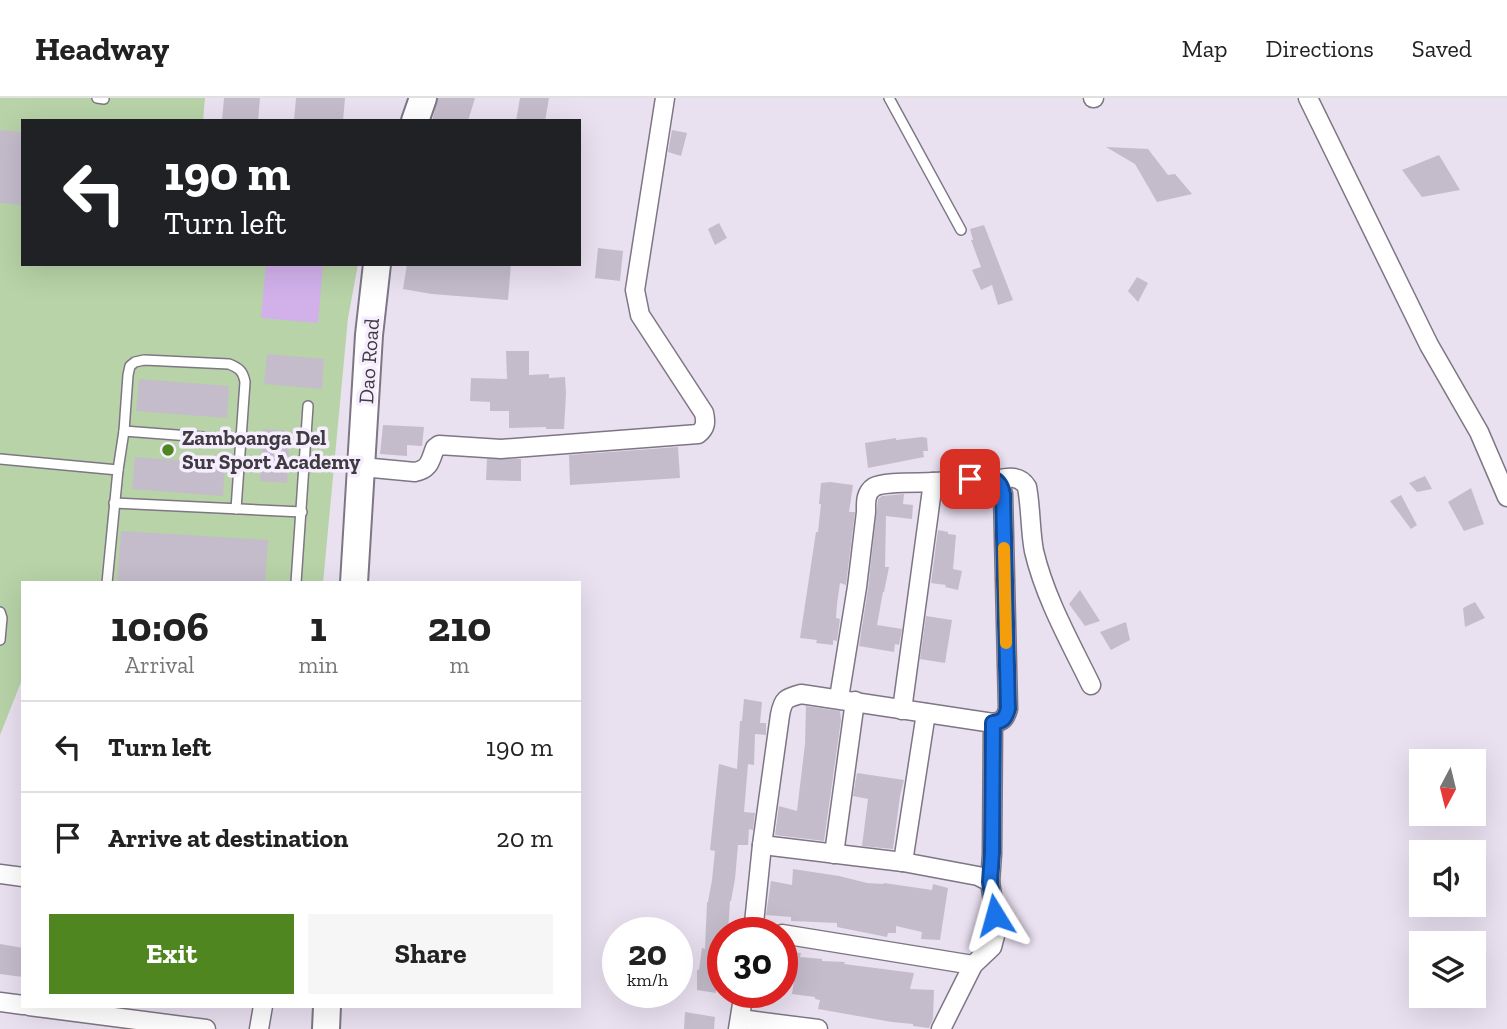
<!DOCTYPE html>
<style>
:root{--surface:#fff;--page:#f6f6f6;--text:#222;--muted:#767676;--line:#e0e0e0;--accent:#508620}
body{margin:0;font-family:"Zilla Slab",serif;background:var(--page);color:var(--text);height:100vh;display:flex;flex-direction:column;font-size:26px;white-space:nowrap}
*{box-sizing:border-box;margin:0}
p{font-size:23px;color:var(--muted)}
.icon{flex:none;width:38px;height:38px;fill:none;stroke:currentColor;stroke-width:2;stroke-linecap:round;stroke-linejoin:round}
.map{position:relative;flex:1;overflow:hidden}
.panel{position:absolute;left:21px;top:483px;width:560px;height:427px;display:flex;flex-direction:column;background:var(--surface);border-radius:0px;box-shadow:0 7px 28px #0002}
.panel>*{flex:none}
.guide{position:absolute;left:21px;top:21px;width:560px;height:147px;border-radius:0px;box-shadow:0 7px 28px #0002;background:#202124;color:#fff;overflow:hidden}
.needle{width:46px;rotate:187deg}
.tools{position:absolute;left:1409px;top:651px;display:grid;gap:14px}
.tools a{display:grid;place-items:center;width:77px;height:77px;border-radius:0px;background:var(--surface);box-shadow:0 7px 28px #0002;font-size:35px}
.speed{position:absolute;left:602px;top:819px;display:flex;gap:14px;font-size:35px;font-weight:700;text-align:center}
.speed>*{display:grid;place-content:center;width:91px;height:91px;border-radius:50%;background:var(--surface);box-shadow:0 7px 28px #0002;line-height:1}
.speed small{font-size:18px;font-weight:400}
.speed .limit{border:10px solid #d22;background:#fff;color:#111}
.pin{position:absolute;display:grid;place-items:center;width:60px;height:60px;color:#fff;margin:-30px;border-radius:14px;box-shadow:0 4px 10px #0006}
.me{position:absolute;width:77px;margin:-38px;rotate:352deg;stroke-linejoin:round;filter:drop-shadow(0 0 5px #0008)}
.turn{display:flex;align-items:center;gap:24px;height:147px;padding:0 28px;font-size:32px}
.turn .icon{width:91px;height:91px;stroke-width:2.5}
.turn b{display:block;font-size:49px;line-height:60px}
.eta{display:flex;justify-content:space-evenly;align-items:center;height:119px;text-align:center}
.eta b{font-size:42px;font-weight:700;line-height:49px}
.primary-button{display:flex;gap:14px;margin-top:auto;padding:14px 28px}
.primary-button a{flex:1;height:80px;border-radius:0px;background:var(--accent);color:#fff;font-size:28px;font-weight:700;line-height:80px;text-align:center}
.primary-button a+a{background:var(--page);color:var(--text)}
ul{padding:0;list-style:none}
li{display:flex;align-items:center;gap:21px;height:91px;padding:0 28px;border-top:2px solid var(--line)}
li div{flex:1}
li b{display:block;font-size:26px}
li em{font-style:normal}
header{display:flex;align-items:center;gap:42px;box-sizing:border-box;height:98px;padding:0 35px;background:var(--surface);border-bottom:2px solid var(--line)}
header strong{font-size:33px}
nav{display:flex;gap:38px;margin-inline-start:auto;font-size:24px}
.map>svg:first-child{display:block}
.green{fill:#b8d3a8}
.water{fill:#d2b1eb}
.building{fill:#c4bccb}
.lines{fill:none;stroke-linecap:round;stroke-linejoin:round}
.lane-casing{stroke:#7e7684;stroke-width:12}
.street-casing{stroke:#7e7684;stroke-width:21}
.secondary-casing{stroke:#7e7684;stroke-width:30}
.lane{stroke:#fff;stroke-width:9}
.street{stroke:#fff;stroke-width:18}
.secondary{stroke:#fff;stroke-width:26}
.route-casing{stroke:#114b97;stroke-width:18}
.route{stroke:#1a73e8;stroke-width:12}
.slow{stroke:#f59e0b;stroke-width:12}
.poi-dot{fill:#508620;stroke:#f6eefe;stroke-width:2.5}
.labels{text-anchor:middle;stroke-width:7;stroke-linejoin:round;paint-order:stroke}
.street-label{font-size:21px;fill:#3e3b41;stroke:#f6eefe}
.poi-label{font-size:21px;font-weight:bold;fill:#3e3b41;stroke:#f6eefe;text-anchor:start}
</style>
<header>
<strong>Headway</strong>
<nav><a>Map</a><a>Directions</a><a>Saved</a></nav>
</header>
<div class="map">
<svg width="1507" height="931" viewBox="0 0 1507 931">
<rect width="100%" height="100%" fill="#e9e0f0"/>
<path class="green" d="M0,0h205l-2,23h-180v143h335l-10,54 -25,265h-300v94l-23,58z"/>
<path class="water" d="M266,166h57l-5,59 -57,-5z"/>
<g class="building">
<path d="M224,0h36l-2,23h-36z"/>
<path d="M296,0h49l-2,23h-49z"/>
<path d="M438,0h37l-7,23h-36z"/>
<path d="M520,0h29l-4,23h-29z"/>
<path d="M0,32l23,2v73l-23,-2z"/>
<path d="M672,32l15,3 -6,23 -13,-4z"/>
<path d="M1106,49l42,2 20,26 7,-1 17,20 -35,8 -22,-38z"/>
<path d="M1439,57l21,35 -38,7 -20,-27z"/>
<path d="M719,125l8,15 -12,7 -7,-16z"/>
<path d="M984,127l29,75 -15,5 -6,-20 -11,5 -9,-20 9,-3 -10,-27h2l-3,-11z"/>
<path d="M598,150l25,3 -3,30 -25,-3z"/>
<path d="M407,166h104l-3,36 -76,-6 -29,-5z"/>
<path d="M1137,179l11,6 -10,19 -10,-11z"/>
<path d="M506,253h23v24l20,-1v4l16,-1 1,17 -2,35h-18v-2l-37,1v-17h-19v-9l-20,-1 1,-23 36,1z"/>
<path d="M267,256l57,5 -2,30 -58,-5z"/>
<path d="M139,281l90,7 -2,32 -91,-7z"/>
<path d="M383,327l41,2 -2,19 -15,-1v11l-27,-2z"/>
<path d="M263,331l27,2 -3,52 -27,-2z"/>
<path d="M922,339l5,1 1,13h-5l1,6 -56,11 -3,-25 31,-5v2z"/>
<path d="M678,349l2,31 -110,7 -1,-30z"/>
<path d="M135,359l90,7 -2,32 -91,-7z"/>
<path d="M487,361h34v22l-35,-1z"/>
<path d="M1425,378l7,13 -15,3 -8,-9z"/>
<path d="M830,384l23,3 -4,27h6l-9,73 -6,-2 -3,21 -1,14 4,1 -3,22 -4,-1v5l-17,-2 1,-3 -17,-2 16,-106h2l3,-28h-2l2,-21z"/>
<path d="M1471,390l13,36 -20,7 -16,-29z"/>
<path d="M904,396l-1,10 10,1 -1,14 -26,-3 -1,51h4l-5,25h-1l-6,33 25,4 -3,16 -4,-1 -1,8 -35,-6 9,-57 10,-90 4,-3z"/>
<path d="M1401,397l16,30 -6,4 -21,-28z"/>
<path d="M938,432l10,2v2l8,1 -3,34 9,2 -4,19 -13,-3 1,-2 -15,-2z"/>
<path d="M121,433l147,9 -3,43h-148z"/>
<path d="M1080,492l20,31 -15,5 -16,-22z"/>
<path d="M1475,504l10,16 -20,9 -2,-19z"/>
<path d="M926,518l26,4 -7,43 -25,-4z"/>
<path d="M1126,524l4,18 -19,10 -11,-18z"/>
<path d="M744,601l18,3 -2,21h6v12l-11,-1 -1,31 -6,-1 -4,48 11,1 -2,17 -4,-1 -1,16h-10l-3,34 -4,22h-1l-2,32h-5l-2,53h-5v7l-19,-3v-20h2l3,-22 3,1 2,-47h1l4,-22 3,-29 -5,-1 9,-86 18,5 3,-48h2z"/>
<path d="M806,608l34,5 1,9 -17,121 -49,-6 4,-29 18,5 8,-67z"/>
<path d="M857,675l47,7 -4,16 -7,53 -31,-3 6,-47 -15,-3z"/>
<path d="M793,771l46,7 28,7 16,1 1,-1 48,7 1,-6 15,4 -8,52 -19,-1 1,-7 -26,-6v7h-8l-1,4 -50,-10v-4l-46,-2v-4l-25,-2 5,-34 21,4z"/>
<path d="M0,846l23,4v29l-23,-3z"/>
<path d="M782,853l19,2 -1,4 22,2v2l23,1 -1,2 70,9 -4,16 24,1 -1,29 -4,9 -16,-2v-2l-21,-2 -74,-13 2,-9 -5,-1v-2l-23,-3 2,-13 -12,-2z"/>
<path d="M685,914l30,5 -1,12h-30z"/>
</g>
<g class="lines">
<g class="lane-casing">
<g id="lane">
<path d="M97,0l7,1"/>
<path d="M889,0l72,132"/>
<path d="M124,333l118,9"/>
<path d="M0,361l118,11 -11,113"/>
<path d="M118,372l6,-39 4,-56 2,-9 5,-4 9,-2 85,4c10,4 14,7 16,18l-9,127"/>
<path d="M114,405l188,9"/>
<path d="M296,485l12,-177"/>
<path d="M0,514l2,6 -2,22"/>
</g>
</g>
<g class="street-casing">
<g id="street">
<path d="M1093,0h1"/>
<path d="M1308,0l121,247 50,87 28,65"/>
<path d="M362,369l53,5c15,-3 15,-11 20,-24l4,-3 62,4 197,-15c8,-6 8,-12 6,-21l-64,-98 -5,-25 30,-192"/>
<path d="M995,382c13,-3 25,-5 32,7 4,21 3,43 7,64 11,47 36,91 57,134"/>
<path d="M839,600l18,-111 9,-75c0,-9 -1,-19 8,-25 10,-6 46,-4 60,-5 18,-1 37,-3 55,-4 9,3 12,7 14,16l5,215c-3,10 -5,12 -15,14"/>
<path d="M902,612l31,-228"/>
<path d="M762,747l141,17 75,14 12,6 5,33 1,17 -4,15 -19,18 -32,64"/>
<path d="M834,756l21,-153"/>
<path d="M903,764l23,-149"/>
<path d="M0,776l23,3"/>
<path d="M753,835l9,-88 18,-130c3,-16 6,-17 21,-21l192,29 -1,131 -2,28"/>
<path d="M782,836l191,31"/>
<path d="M0,904l23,3"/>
<path d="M29,908l177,23"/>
<path d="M741,921l77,10"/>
<path d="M259,931l4,-23"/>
<path d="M738,931l6,-37"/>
</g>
</g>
<g class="secondary-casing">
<g id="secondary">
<path d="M415,23l8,-23"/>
<path d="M354,485l15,-248 8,-71"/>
<path d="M326,931l1,-23"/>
</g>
</g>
<use href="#lane" class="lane"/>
<use href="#street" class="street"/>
<use href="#secondary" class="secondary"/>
</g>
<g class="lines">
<g class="route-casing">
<path id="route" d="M970,381c17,-1 29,-5 33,15l5,215c-3,10 -5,12 -15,14l-1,130 -2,29 5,33"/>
</g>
<use href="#route" class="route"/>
<path class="slow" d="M1004,450l2,95"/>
</g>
<circle class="poi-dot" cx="168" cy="352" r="7"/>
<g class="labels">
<g class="street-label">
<text transform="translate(369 263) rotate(-86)" y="7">Dao Road</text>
</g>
<g class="poi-label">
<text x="182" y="347">Zamboanga Del<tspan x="182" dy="24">Sur Sport Academy</tspan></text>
</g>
</g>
</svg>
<div class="tools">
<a><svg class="needle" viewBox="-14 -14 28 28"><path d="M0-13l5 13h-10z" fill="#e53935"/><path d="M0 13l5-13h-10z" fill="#767676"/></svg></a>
<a><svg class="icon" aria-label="sound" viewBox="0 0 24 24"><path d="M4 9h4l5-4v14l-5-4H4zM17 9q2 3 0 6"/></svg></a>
<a><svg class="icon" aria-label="layers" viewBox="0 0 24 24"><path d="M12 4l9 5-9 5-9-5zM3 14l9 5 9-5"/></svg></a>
</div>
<div class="speed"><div>20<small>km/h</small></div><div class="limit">30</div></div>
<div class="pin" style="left:970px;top:381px;background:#d93025"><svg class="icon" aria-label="arrive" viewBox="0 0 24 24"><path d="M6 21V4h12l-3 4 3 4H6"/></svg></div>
<svg class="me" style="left:995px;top:817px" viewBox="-20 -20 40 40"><path d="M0-17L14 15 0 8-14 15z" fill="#1a73e8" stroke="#fff" stroke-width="4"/></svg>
<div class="guide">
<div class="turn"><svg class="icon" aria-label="left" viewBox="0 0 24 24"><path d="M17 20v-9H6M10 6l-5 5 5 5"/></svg><div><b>190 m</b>Turn left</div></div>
</div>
<section class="panel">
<div class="eta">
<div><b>10:06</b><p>Arrival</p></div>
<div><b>1</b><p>min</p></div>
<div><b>210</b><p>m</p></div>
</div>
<ul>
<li><svg class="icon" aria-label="left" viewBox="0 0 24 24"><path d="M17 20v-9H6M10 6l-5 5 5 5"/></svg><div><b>Turn left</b></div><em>190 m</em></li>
<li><svg class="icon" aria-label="arrive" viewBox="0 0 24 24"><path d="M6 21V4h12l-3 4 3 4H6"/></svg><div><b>Arrive at destination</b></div><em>20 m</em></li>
</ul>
<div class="primary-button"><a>Exit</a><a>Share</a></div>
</section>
</div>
